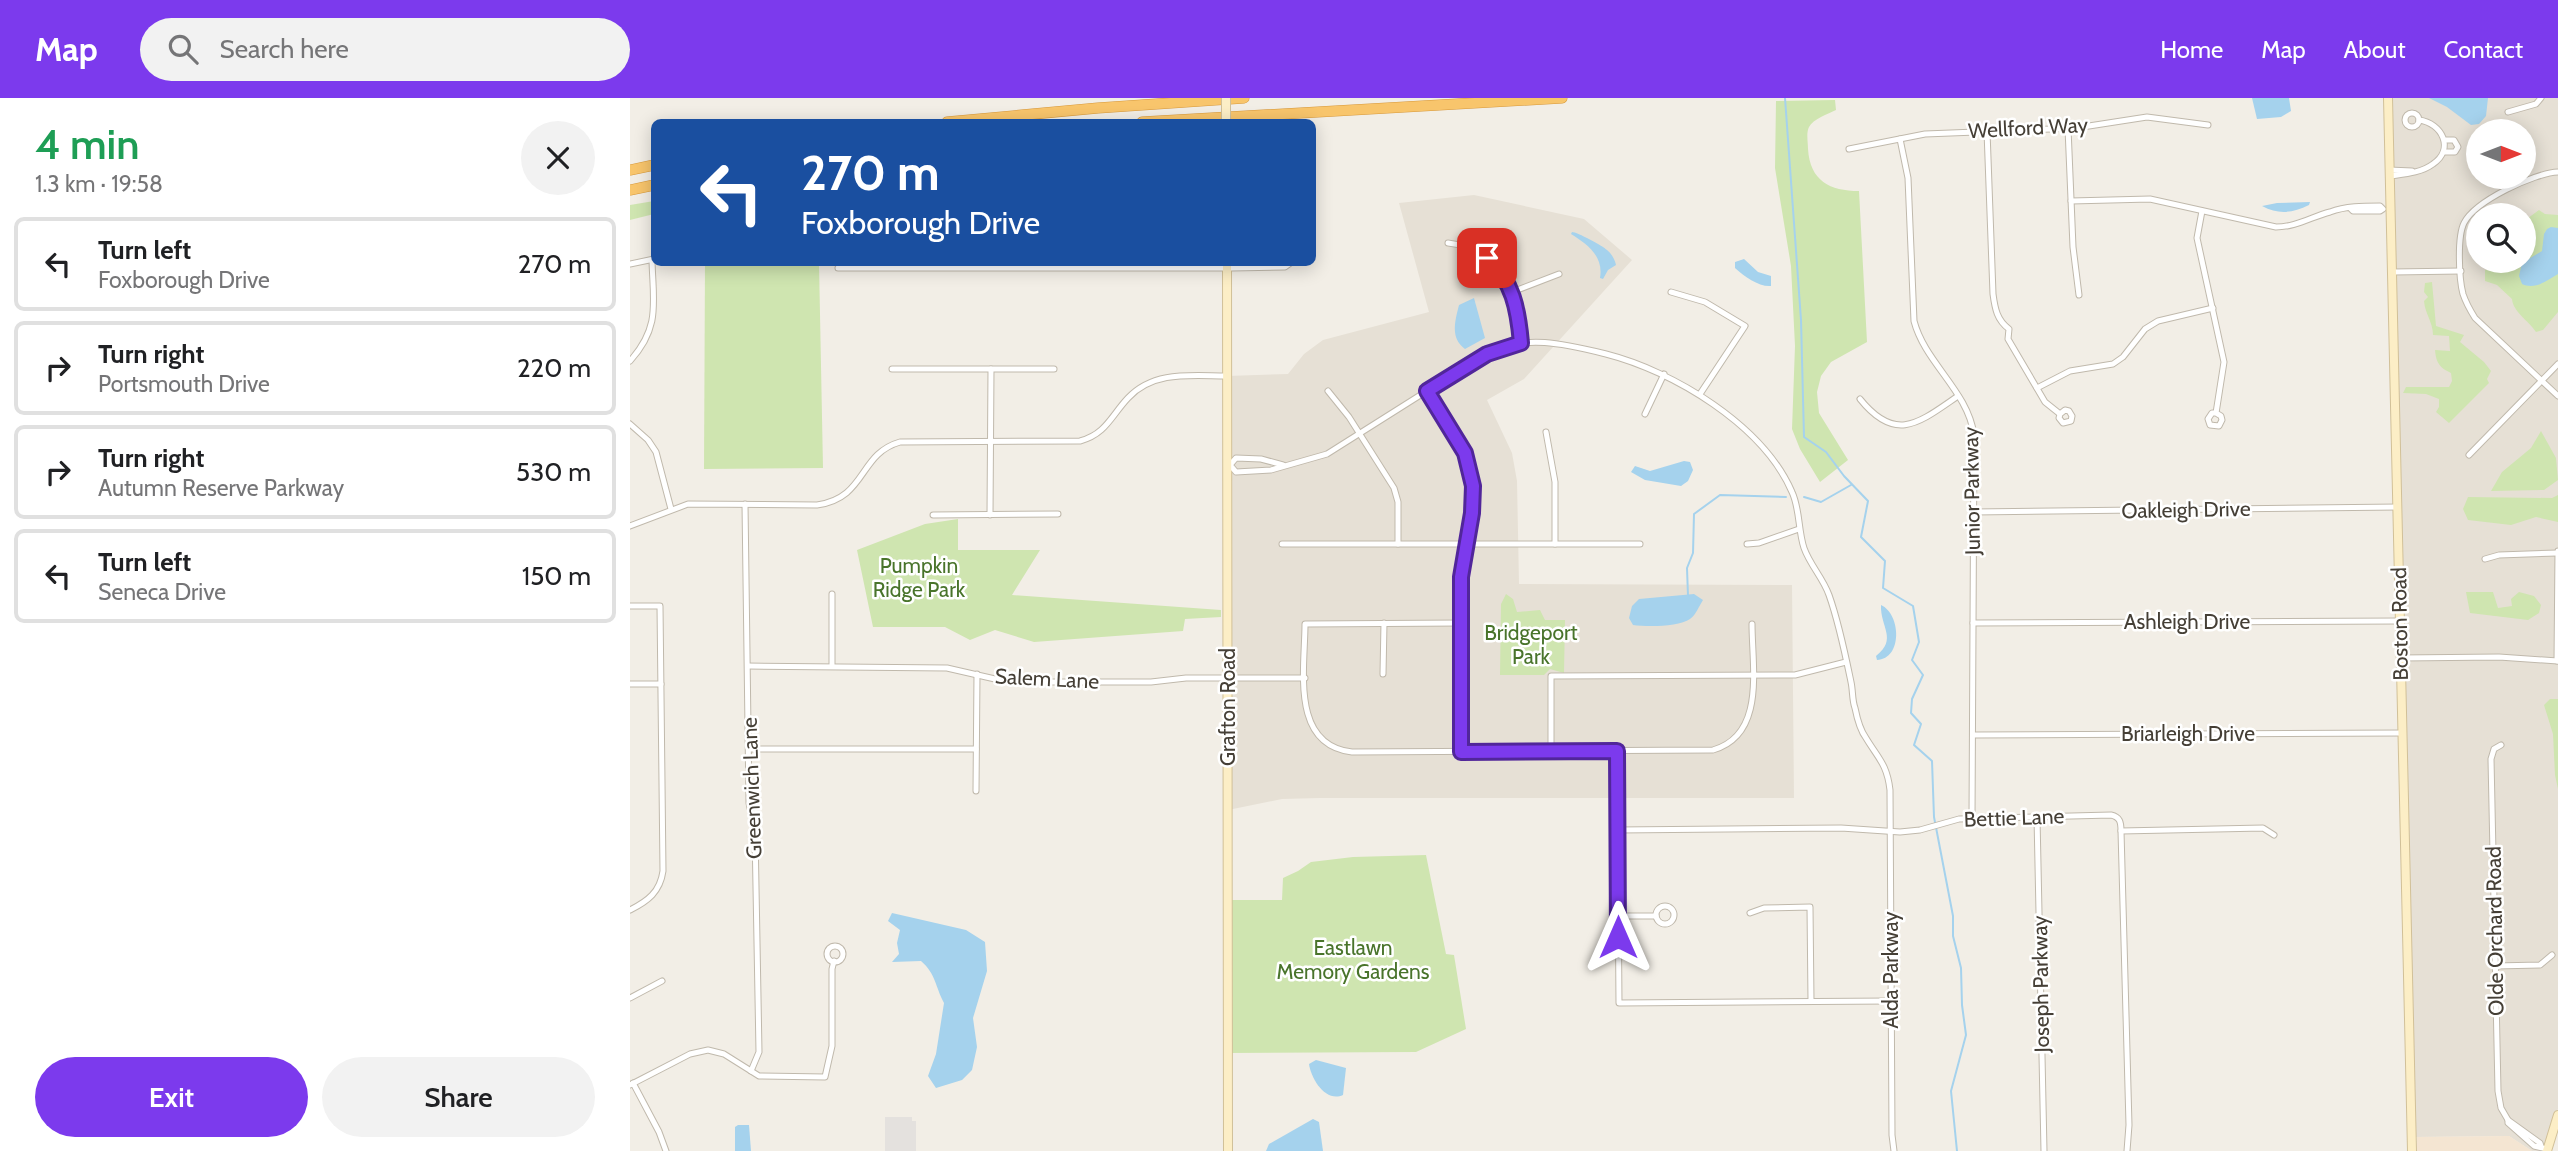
<!DOCTYPE html>
<meta charset="utf-8">
<style>
:root{--surface:#fff;--page:#f2f2f2;--text:#202124;--muted:#757577;--line:#e0e0e0;--accent:#7c3aed}
body{margin:0;font-family:Cabin,sans-serif;background:var(--page);color:var(--text);height:100vh;display:flex;flex-direction:column;font-size:26px;white-space:nowrap}
*{box-sizing:border-box;margin:0}
p{font-size:23px;color:var(--muted)}
.icon{flex:none;width:38px;height:38px;fill:none;stroke:currentColor;stroke-width:2;stroke-linecap:round;stroke-linejoin:round}
.map{position:relative;flex:1;overflow:hidden}
.details{display:flex;flex-direction:column;background:var(--surface);width:630px}
.details>*{flex:none}
.top-card{position:absolute;left:21px;top:21px;width:665px;height:147px;border-radius:10px;box-shadow:0 4px 18px #0003;background:#1a4fa0;color:#fff;overflow:hidden}
.needle{width:46px;rotate:90deg}
.buttons{position:absolute;left:1836px;top:21px;display:grid;gap:14px}
.buttons a{display:grid;place-items:center;width:70px;height:70px;border-radius:50%;background:var(--surface);box-shadow:0 4px 18px #0003;font-size:35px}
.pin{position:absolute;display:grid;place-items:center;width:60px;height:60px;color:#fff;margin:-30px;border-radius:14px;box-shadow:0 4px 10px #0006}
.me{position:absolute;width:77px;margin:-38px;rotate:0deg;stroke-linejoin:round;filter:drop-shadow(0 0 5px #0008)}
.turn{display:flex;align-items:center;gap:24px;height:147px;padding:0 35px;font-size:32px}
.turn .icon{width:91px;height:91px;stroke-width:2.5}
.turn b{display:block;font-size:49px;line-height:60px}
.round{display:grid;place-items:center;flex:none;width:74px;height:74px;border-radius:37px;background:var(--page)}
.overview{display:flex;align-items:center;justify-content:space-between;height:119px;padding:0 35px}
h1{font-size:42px;font-weight:600;line-height:52px;color:#1e9e55}
.cta{display:flex;gap:14px;margin-top:auto;padding:14px 35px}
.cta a{flex:1;height:80px;border-radius:42px;background:var(--accent);color:#fff;font-size:28px;font-weight:600;line-height:80px;text-align:center}
.cta a+a{background:var(--page);color:var(--text)}
ul{padding:0;list-style:none}
li{display:flex;align-items:center;gap:21px;height:94px;margin:0 14px 10px;padding:0 21px;border:4px solid var(--line);border-radius:10px}
li div{flex:1}
li b{display:block;font-size:26px}
li em{font-style:normal}
header{display:flex;align-items:center;gap:42px;box-sizing:border-box;height:98px;padding:0 35px;background:var(--accent);color:#fff}
header strong{font-size:33px}
nav{display:flex;gap:38px;margin-inline-start:auto;font-size:24px}
.search{width:490px;height:63px;background:var(--page);display:flex;align-items:center;gap:18px;box-sizing:border-box;padding:0 24px;border-radius:38px;color:var(--muted);font-size:26px}
main{display:flex;flex:1;min-height:0}
.map>svg:first-child{display:block}
.residential{fill:#e6e0d5;fill-rule:evenodd}
.commercial{fill:#f4e5d2}
.green{fill:#cfe5b0}
.parking{fill:#e4e1de}
.water{fill:#a5d2ed}
.lines{fill:none;stroke-linecap:round;stroke-linejoin:round}
.stream{stroke:#a5d2ed;stroke-width:2}
.street-casing{stroke:#c0b9ac;stroke-width:7}
.secondary-casing{stroke:#d1c098;stroke-width:10}
.highway-casing{stroke:#d7993c;stroke-width:11}
.street{stroke:#fff;stroke-width:5}
.secondary{stroke:#fceec6;stroke-width:8}
.highway{stroke:#f8c56c;stroke-width:10}
.secondary-bridge-casing{stroke:#d1c098;stroke-width:10;stroke-linecap:butt}
.secondary-bridge{stroke:#fceec6;stroke-width:8}
.route-casing{stroke:#51269a;stroke-width:18}
.route{stroke:#7c3aed;stroke-width:12}
.labels{text-anchor:middle;stroke-width:5;stroke-linejoin:round;paint-order:stroke}
.street-label{font-size:21px;fill:#453f36;stroke:#fff}
.park-label{font-size:21px;fill:#49742b;stroke:#fff}
</style>
<header>
<strong>Map</strong>
<div class="search"><svg class="icon" aria-label="search" viewBox="0 0 24 24"><circle cx="10" cy="10" r="6"/><path d="M15 15l6 6"/></svg>Search here</div>
<nav><a>Home</a><a>Map</a><a>About</a><a>Contact</a></nav>
</header>
<main>
<section class="details">
<div class="overview"><div><h1>4 min</h1><p>1.3 km · 19:58</p></div><a class="round"><svg class="icon" aria-label="close" viewBox="0 0 24 24"><path d="M6 6l12 12M18 6L6 18"/></svg></a></div>
<ul>
<li><svg class="icon" aria-label="left" viewBox="0 0 24 24"><path d="M17 20v-9H6M10 6l-5 5 5 5"/></svg><div><b>Turn left</b><p>Foxborough Drive</p></div><em>270 m</em></li>
<li><svg class="icon" aria-label="right" viewBox="0 0 24 24"><path d="M7 20v-9h11M14 6l5 5-5 5"/></svg><div><b>Turn right</b><p>Portsmouth Drive</p></div><em>220 m</em></li>
<li><svg class="icon" aria-label="right" viewBox="0 0 24 24"><path d="M7 20v-9h11M14 6l5 5-5 5"/></svg><div><b>Turn right</b><p>Autumn Reserve Parkway</p></div><em>530 m</em></li>
<li><svg class="icon" aria-label="left" viewBox="0 0 24 24"><path d="M17 20v-9H6M10 6l-5 5 5 5"/></svg><div><b>Turn left</b><p>Seneca Drive</p></div><em>150 m</em></li>
</ul>
<div class="cta"><a>Exit</a><a>Share</a></div>
</section>
<div class="map">
<svg width="1928" height="1053" viewBox="0 0 1928 1053">
<rect width="100%" height="100%" fill="#f2eee6"/>
<g class="residential">
<path d="M1760,0h168v1011l-16,42h-10l-23,-15 -96,1zM1848,33h46v46h-46zM1848,117h46v46h-46z"/>
<path d="M844,97l110,24 48,41 -108,119 -37,21 25,53 5,28 2,103 273,1 2,213h-474l-38,1 -54,11 -1,-434 61,-2 16,-20 19,-14 106,-28 -30,-109z"/>
</g>
<path class="commercial" d="M1879,1038l23,15h-115v-14z"/>
<g class="green">
<path d="M1205,2l1,10c-8,4 -23,9 -27,17 -3,6 -1,15 -1,22 2,32 22,42 51,42l8,151 -36,20 -10,14 -4,16 2,21 29,47 -28,22 -20,-33 -8,-20 3,-83 -4,-80 -16,-98 1,-67z"/>
<path d="M24,103v13l-24,6v-15z"/>
<path d="M1909,112l6,4 13,1v97l-15,18 -7,2c-7,-11 -23,-20 -24,-33l-15,-14 -12,-4v-11l15,-4v-5h24v-40z"/>
<path d="M75,165h114l4,205 -119,1z"/>
<path d="M1802,184l4,44 28,9 -4,7 24,20 7,9 -4,8 2,4 -40,40 -13,-11 3,-5v-8l-13,-5 -23,-1 3,-6h43l3,-6 -1,-8c-11,-5 -15,-10 -16,-23l15,1 -1,-15 -16,-1c0,-13 -8,-21 -9,-34l4,-4 -4,-5 1,-9z"/>
<path d="M1911,333l15,27 2,22 -14,10 -53,1 11,-19 29,-24z"/>
<path d="M1928,397v27l-22,-5 -25,8 -43,-5 -5,-11 5,-12 84,1z"/>
<path d="M328,421v31h82l-28,45 209,15v7l-36,2 -2,12 -149,11 -39,-12 -25,10 -25,-13h-72l-16,-77 68,-26z"/>
<path d="M1836,494h27l5,16 14,-2 -1,-7 8,-7 15,4 7,9 -2,8 -11,7 -58,-7z"/>
<path d="M876,496l7,5 4,13 23,-2 5,10h20l-1,53 -14,-4 -6,6h-44l1,-71z"/>
<path d="M1920,601h8v90l-3,-14 -2,-41 -9,-29z"/>
<path d="M796,757l20,99 8,1 12,74 -50,23 -188,1v-153h54l1,-22 15,-7 13,-9 42,-5z"/>
</g>
<path class="parking" d="M255,1019h27v4h4v30h-31z"/>
<g class="water">
<path d="M1622,0h37l2,13 -10,6 -24,2z"/>
<path d="M1799,0h59l-2,18 -7,8 -8,1 -24,-18z"/>
<path d="M1680,104l-1,3c-17,8 -30,10 -47,1l15,-3z"/>
<path d="M1921,129l7,1v46c-12,7 -23,16 -36,10l-3,-8 3,-13 20,-12 2,-17 3,-5z"/>
<path d="M942,134c5,0 31,14 35,18 5,4 8,10 9,15l-8,5 -5,9 -3,-1c4,-22 -13,-34 -29,-44z"/>
<path d="M1114,161l14,13 13,4v10c-12,1 -26,-9 -36,-18v-6z"/>
<path d="M844,200l11,40 -20,11c-15,-11 -10,-28 -6,-44z"/>
<path d="M1054,363l6,1 3,8 -5,11 -7,5 -36,-6 -14,-8 4,-6 15,5z"/>
<path d="M1064,496l9,6c-4,6 -7,15 -13,19 -11,8 -43,8 -57,6l-4,-7 3,-12 7,-7z"/>
<path d="M1251,507c20,9 22,54 -4,55l-1,-4c22,-17 4,-29 5,-51z"/>
<path d="M262,815l74,17 19,12 2,29 -14,47 4,29 -5,23 -10,10 -26,8 -8,-12 8,-22 8,-51c-9,-17 -8,-29 -23,-42l-29,1 7,-8 -2,-11 3,-13 -12,-9z"/>
<path d="M686,962l30,8 -3,27c-17,8 -32,-16 -34,-31z"/>
<path d="M683,1021l6,3 4,29h-57l3,-7z"/>
<path d="M108,1027h11l2,26h-16v-24z"/>
</g>
<g class="lines">
<g class="stream">
<path d="M1155,0l16,222 3,117 22,15 18,24 24,25 -7,36 24,24 -2,27 30,18 6,36 -7,18 11,15 -11,24 -1,14 10,11 -7,21 18,16 2,56 19,99v20l8,32 1,37 4,30 -15,56 6,60"/>
<path d="M1174,399l17,5 30,-17"/>
<path d="M1058,498l-1,-28 6,-15 1,-39 26,-19 66,2"/>
</g>
<g class="street-casing">
<g id="street">
<path d="M1878,14l28,-8 5,-6"/>
<circle cx="1782" cy="22" r="7"/>
<path d="M1438,30l5,119 6,48"/>
<path d="M1357,33l6,163c2,15 4,26 16,35l-1,10 37,63 15,12 -1,4 4,5 8,-2 1,-5 -3,-5 -4,-1 -5,4"/>
<path d="M1270,41l8,39 6,143c11,42 54,70 60,114l-2,383"/>
<path d="M1219,51l76,-15 151,-6 71,-11 61,8"/>
<path d="M1814,54h11l3,-5 -4,-7h-9"/>
<path d="M1759,72l23,1"/>
<path d="M1928,74c-24,1 -83,29 -94,51 -7,14 -5,56 -1,71 3,9 7,16 12,24l83,78"/>
<path d="M1760,78c14,-2 31,-3 43,-12 22,-15 9,-41 -14,-44"/>
<path d="M1441,103l79,-2 126,28c20,0 35,-10 54,-15 16,-6 33,-6 50,-6l3,3 -3,2h-27l-3,-3"/>
<path d="M1572,113l-5,27 27,124 -8,51h-4l-4,6 2,6 9,1 3,-6 -1,-4 -5,-3"/>
<path d="M818,145c57,6 68,52 73,100"/>
<path d="M0,166l24,-5"/>
<path d="M208,170h393l54,-1 7,-5"/>
<path d="M1763,174l68,-1"/>
<path d="M882,194l47,-18"/>
<path d="M1041,194l34,10 40,24 -45,68"/>
<path d="M0,263c31,-34 23,-59 22,-101"/>
<path d="M262,271h162"/>
<path d="M1407,290l33,-17 43,-7 10,-7 22,-28 13,-8 55,-13"/>
<path d="M698,293l21,26 45,71 4,14v42"/>
<path d="M797,293l36,58 7,19 3,18v24l-12,70v172"/>
<path d="M1230,301c36,45 60,23 98,-3"/>
<path d="M1015,316l19,-40"/>
<path d="M0,326l18,16 8,12 15,57"/>
<path d="M916,334l9,50v62"/>
<path d="M1839,357l89,-91"/>
<path d="M653,367l-22,-6 -25,-1 -6,7 6,7 35,-2 56,-16 160,-101c39,-19 78,-9 119,1 67,17 157,71 186,138 8,17 6,38 12,56 6,17 19,30 25,47 10,28 16,58 22,87 2,9 1,18 4,26 2,10 5,22 11,30 12,20 21,26 24,52l2,345 2,16"/>
<path d="M115,406l4,299 6,29 4,220 -8,19"/>
<path d="M1344,414l424,-5"/>
<path d="M303,417l125,-1"/>
<path d="M360,417l1,-146"/>
<path d="M0,428l58,-22 129,1c50,-7 41,-51 83,-63l180,-1c26,-7 31,-25 48,-43 26,-28 64,-22 99,-22"/>
<path d="M652,446h358"/>
<path d="M1117,446l12,-1 40,-14"/>
<path d="M1855,461l14,-4 58,-2"/>
<path d="M202,496v72"/>
<path d="M0,508h30l3,265c-3,21 -15,30 -33,39"/>
<path d="M831,525l-156,1c0,44 -15,121 47,128l361,-2c53,-15 39,-83 39,-126"/>
<path d="M1343,525l427,-2"/>
<path d="M1771,560l98,-1 59,4"/>
<path d="M1927,563l1,-110"/>
<path d="M118,568l199,2 48,11 30,3h126l35,-4h119"/>
<path d="M753,576l1,-51"/>
<path d="M0,586h31"/>
<path d="M1343,637l430,-2"/>
<path d="M1871,647l-7,4 -3,10 7,332 3,17 7,12"/>
<path d="M120,651h226"/>
<path d="M921,654v-76l244,-1 51,-13"/>
<path d="M987,654l2,251 272,-2"/>
<path d="M346,693l1,-117"/>
<path d="M1407,719l7,334"/>
<path d="M988,732l223,-2 59,4 20,-2 39,-11 152,-4c9,2 10,7 10,16l8,294 -2,26"/>
<path d="M1491,733l142,-3 11,7"/>
<circle cx="1035" cy="817" r="9"/>
<path d="M1120,815l14,-5 46,-1 1,94"/>
<path d="M988,818h38"/>
<circle cx="205" cy="856" r="8"/>
<path d="M1865,868l45,-1 12,-10"/>
<path d="M0,900l32,-17"/>
<path d="M3,985l26,49 7,19"/>
<path d="M0,987l60,-31 18,-4 16,4 35,22 66,1 7,-31v-77l2,-8"/>
<path d="M1911,1048l-1,-3 -32,-23v3l26,23 13,3"/>
</g>
</g>
<g class="secondary-casing">
<g id="secondary">
<path d="M1758,0l24,1053"/>
<path d="M597,164l1,889"/>
<path d="M1917,1053l11,-36"/>
</g>
</g>
<g class="highway-casing">
<g id="highway">
<path d="M317,24l151,-14 146,-10"/>
<path d="M512,24l420,-24"/>
<path d="M0,72l24,-5"/>
<path d="M0,92l24,-5"/>
</g>
</g>
<use href="#street" class="street"/>
<use href="#secondary" class="secondary"/>
<use href="#highway" class="highway"/>
<g class="secondary-bridge-casing">
<path id="secondary-bridge" d="M596,0v24"/>
</g>
<use href="#secondary-bridge" class="secondary-bridge"/>
</g>
<g class="lines">
<g class="route-casing">
<path id="route" d="M857,160c26,23 31,51 34,85l-34,11 -60,37 38,62 8,33 -1,27 -11,64v175l156,-1 1,186"/>
</g>
<use href="#route" class="route"/>
</g>
<g class="labels">
<g class="street-label">
<text transform="translate(1398 30) rotate(-3)" y="7">Wellford Way</text>
<text transform="translate(1342 393) rotate(-91)" y="7">Junior Parkway</text>
<text transform="translate(1556 412) rotate(-1)" y="7">Oakleigh Drive</text>
<text x="1557" y="531">Ashleigh Drive</text>
<text transform="translate(1770 526) rotate(-91)" y="7">Boston Road</text>
<text transform="translate(417 581) rotate(3)" y="7">Salem Lane</text>
<text transform="translate(598 609) rotate(-90)" y="7">Grafton Road</text>
<text x="1558" y="643">Briarleigh Drive</text>
<text transform="translate(122 690) rotate(-92)" y="7">Greenwich Lane</text>
<text transform="translate(1384 720) rotate(-2)" y="7">Bettie Lane</text>
<text transform="translate(1865 833) rotate(-91)" y="7">Olde Orchard Road</text>
<text transform="translate(1261 872) rotate(-90)" y="7">Alda Parkway</text>
<text transform="translate(1411 886) rotate(-91)" y="7">Joseph Parkway</text>
</g>
<g class="park-label">
<text x="289" y="475">Pumpkin<tspan x="289" dy="24">Ridge Park</tspan></text>
<text x="901" y="542">Bridgeport<tspan x="901" dy="24">Park</tspan></text>
<text x="723" y="857">Eastlawn<tspan x="723" dy="24">Memory Gardens</tspan></text>
</g>
</g>
</svg>
<div class="buttons">
<a><svg class="needle" viewBox="-14 -14 28 28"><path d="M0-13l5 13h-10z" fill="#e53935"/><path d="M0 13l5-13h-10z" fill="#757577"/></svg></a>
<a><svg class="icon" aria-label="search" viewBox="0 0 24 24"><circle cx="10" cy="10" r="6"/><path d="M15 15l6 6"/></svg></a>
</div>
<div class="pin" style="left:857px;top:160px;background:#d93025"><svg class="icon" aria-label="arrive" viewBox="0 0 24 24"><path d="M6 21V4h12l-3 4 3 4H6"/></svg></div>
<svg class="me" style="left:988px;top:839px" viewBox="-20 -20 40 40"><path d="M0-17L14 15 0 8-14 15z" fill="#7c3aed" stroke="#fff" stroke-width="4"/></svg>
<div class="top-card">
<div class="turn"><svg class="icon" aria-label="left" viewBox="0 0 24 24"><path d="M17 20v-9H6M10 6l-5 5 5 5"/></svg><div><b>270 m</b>Foxborough Drive</div></div>
</div>
</div>
</main>
